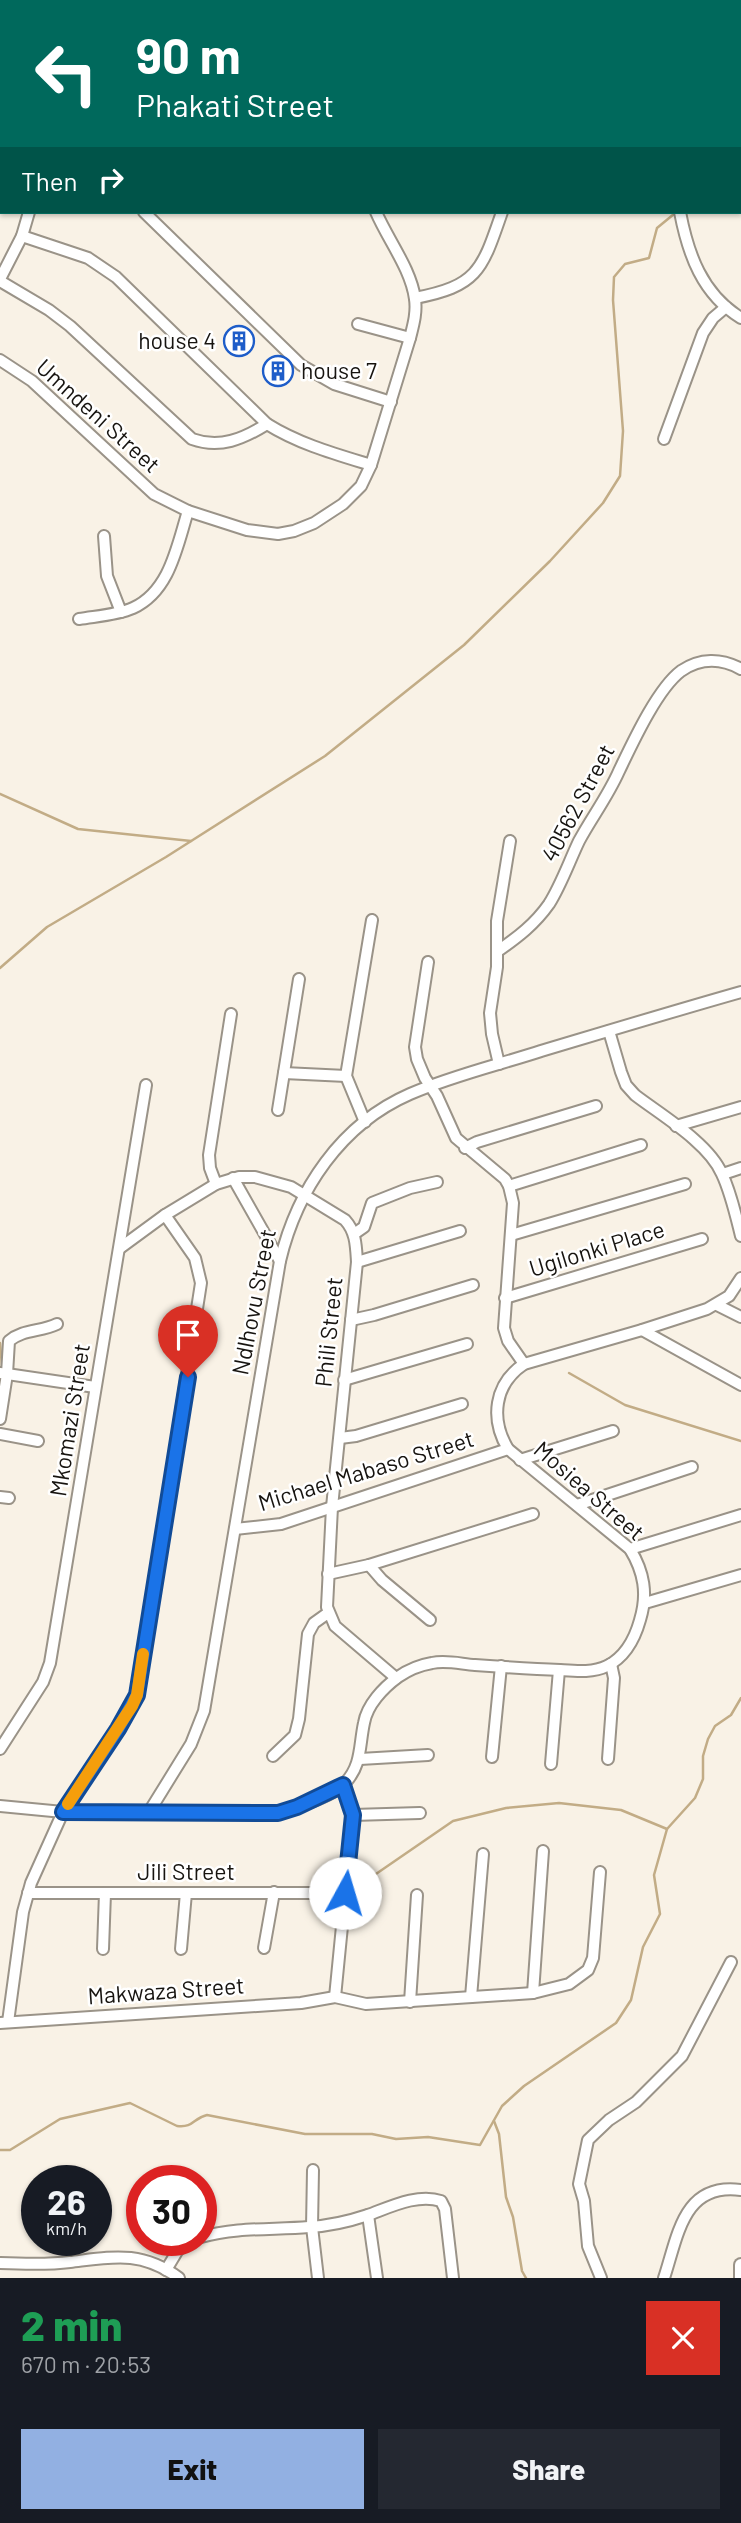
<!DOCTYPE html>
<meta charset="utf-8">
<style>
:root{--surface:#171b24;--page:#242831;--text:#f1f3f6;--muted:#9ea1a6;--accent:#92b0e2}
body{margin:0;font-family:Barlow,sans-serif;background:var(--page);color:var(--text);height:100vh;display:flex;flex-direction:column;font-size:26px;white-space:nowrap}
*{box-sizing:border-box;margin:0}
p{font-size:23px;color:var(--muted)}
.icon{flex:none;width:38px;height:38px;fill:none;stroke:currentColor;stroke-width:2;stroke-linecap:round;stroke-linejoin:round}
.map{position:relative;height:2278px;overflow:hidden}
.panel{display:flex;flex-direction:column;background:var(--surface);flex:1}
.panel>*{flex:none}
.top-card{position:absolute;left:0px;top:0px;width:742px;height:214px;box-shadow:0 2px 5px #0004;background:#00695c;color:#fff;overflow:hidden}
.speed{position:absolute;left:21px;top:2165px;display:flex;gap:14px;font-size:35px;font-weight:700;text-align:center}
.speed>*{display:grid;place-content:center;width:91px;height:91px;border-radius:50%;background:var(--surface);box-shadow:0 2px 5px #0004;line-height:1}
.speed small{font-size:18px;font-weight:400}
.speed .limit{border:10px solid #d22;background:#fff;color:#111}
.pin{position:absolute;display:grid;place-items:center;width:60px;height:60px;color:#fff;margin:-72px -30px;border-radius:50% 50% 50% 0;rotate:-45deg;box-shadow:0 0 7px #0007}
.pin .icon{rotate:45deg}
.me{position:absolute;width:77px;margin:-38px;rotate:6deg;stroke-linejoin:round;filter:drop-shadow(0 0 5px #0008)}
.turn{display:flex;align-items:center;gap:24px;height:147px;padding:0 21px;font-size:32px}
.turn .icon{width:91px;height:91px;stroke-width:2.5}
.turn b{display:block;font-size:49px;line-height:60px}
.then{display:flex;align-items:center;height:66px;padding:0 21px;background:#0003;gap:14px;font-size:26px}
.round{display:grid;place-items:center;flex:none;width:74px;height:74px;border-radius:0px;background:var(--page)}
.summary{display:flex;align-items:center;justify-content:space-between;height:119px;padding:0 21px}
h1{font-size:42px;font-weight:800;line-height:52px;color:#1e9e55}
.button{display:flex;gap:14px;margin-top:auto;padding:14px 21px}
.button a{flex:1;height:80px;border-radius:0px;background:var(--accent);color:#111;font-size:28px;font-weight:800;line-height:80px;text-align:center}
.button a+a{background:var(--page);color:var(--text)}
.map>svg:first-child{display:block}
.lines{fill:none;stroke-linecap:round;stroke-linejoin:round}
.stream{stroke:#c2ac86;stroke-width:2.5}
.minor-casing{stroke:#9a9388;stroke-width:14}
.tertiary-casing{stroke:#9a9388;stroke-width:16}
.minor{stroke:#fff;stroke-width:10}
.tertiary{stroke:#fff;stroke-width:12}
.route-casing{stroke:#114b97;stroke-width:18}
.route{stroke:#1a73e8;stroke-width:12}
.slow{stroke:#f59e0b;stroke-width:12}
.labels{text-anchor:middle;stroke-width:5;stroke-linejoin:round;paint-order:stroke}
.poi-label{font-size:23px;fill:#171410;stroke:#fff;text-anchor:end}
.street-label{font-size:23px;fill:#171410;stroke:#fff}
</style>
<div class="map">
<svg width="741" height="2278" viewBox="0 0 741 2278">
<rect width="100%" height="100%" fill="#f9f2e6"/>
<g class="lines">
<g class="stream">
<path d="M174,0l14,2"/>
<path d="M611,0l6,2"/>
<path d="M22,2l1,-2"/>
<path d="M382,2l4,-2"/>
<path d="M740,189l1,1"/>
<path d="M0,794l78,35 113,12"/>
<path d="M0,968l47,-41 119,-70 159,-101 139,-111 86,-84 53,-58 17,-27 3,-45 -10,-131 1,-23 11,-13 24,-6 8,-30 17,-14"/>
<path d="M0,1343l2,23"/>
<path d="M569,1373l56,32 116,36"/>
<path d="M373,1876l80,-55 53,-13 53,-5 62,7 46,19"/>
<path d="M494,2121l5,13 7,63 7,20 9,54 4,7"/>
<path d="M0,2150h10l50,-31 70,-16 47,23c17,2 16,-8 30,-11l98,19h67l24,5 32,-2 52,8 22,-39 22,-20 92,-63 15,-23 12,-53 17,-33 -6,-39 13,-46 28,-31 8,-19v-23l5,-17 7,-13 16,-11 10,-17"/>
</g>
<g class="minor-casing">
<g id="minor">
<path d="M545,0l1,2"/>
<path d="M465,2l2,-2"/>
<path d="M0,20l2,1"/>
<path d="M144,212l157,153 33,19 57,18"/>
<path d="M680,212c8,42 22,82 61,106"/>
<path d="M22,236l66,22 28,19 151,147c32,20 68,30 104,41"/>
<path d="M0,279l22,-43 7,-24"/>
<path d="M0,281l49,29 21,16 122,113c28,10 51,0 75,-15"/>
<path d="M415,298c63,-12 67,-28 87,-86"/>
<path d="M358,324l52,14"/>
<path d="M0,360l32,21 122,113 34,17 59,19 31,4 16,-3 20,-8 29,-19 18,-18 10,-21 39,-127c3,-12 7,-25 5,-39 -4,-30 -27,-59 -39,-87"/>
<path d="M664,439l39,-106 10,-15 13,-11"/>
<path d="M104,536l3,40 14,36"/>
<path d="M79,619c18,-3 38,-4 54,-11 37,-17 44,-62 55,-97"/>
<path d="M498,951c20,-14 37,-27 51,-47 12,-19 20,-42 30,-63 13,-24 29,-45 40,-70 13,-27 38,-82 62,-100 19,-13 40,-13 60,-2"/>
<path d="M428,962l-13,85 2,12 8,19 12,18 19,42 49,41 4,7 4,17 -9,125 4,13 16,23"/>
<path d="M609,1031l12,41 5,13 9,10c26,20 74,48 87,79 9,19 14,42 19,62"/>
<path d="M499,1064l-7,-30 -2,-21 7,-46v-46l13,-80"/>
<path d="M284,1073l62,3"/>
<path d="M278,1110l21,-131"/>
<path d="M365,1122l-19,-46 26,-156"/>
<path d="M676,1126l65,-19"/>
<path d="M465,1148l12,-6 119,-36"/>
<path d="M723,1174l18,-6"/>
<path d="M233,1178l47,83"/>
<path d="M216,1184l-6,-16 -1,-13 22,-141"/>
<path d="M509,1186l132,-41"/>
<path d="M354,1234l10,-7 8,-24 38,-15 27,-6"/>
<path d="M511,1235l174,-51"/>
<path d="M120,1248l45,-33 51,-31 23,-7h16l36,10 54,33c11,12 11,26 12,42l-25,245 -5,100 8,19 61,52"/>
<path d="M357,1262l103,-31"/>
<path d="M505,1298l197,-59"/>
<path d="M717,1305l24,12"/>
<path d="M351,1320l23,-5 99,-30"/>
<path d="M642,1330l99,55"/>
<path d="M0,1373l95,14"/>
<path d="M344,1380l123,-36"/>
<path d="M0,1419l7,-45 2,-33c14,-12 32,-9 48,-17"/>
<path d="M0,1434l38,7"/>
<path d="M340,1438l16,-2 106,-32"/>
<path d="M520,1460l93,-29"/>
<path d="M0,1497l9,1"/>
<path d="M577,1505l115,-38"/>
<path d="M235,1529l46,-5 227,-75"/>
<path d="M630,1549l111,-34"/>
<path d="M369,1565l13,15 48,40"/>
<path d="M328,1574l41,-9 164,-51"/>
<path d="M645,1603l96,-28"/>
<path d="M0,1749l43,-67 7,-19 96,-578"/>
<path d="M273,1756l22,-21 4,-16 9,-85 6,-11 14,-10"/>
<path d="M492,1757l9,-91"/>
<path d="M360,1759l68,-4"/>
<path d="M608,1759l6,-81 -3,-14"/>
<path d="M551,1764l8,-94"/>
<path d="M0,1806l63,6 214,1c19,-6 56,-16 68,-30 17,-18 14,-37 19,-60 3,-18 19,-35 34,-46 10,-7 22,-12 34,-14 14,-3 29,1 43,2 28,2 56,4 85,5 15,1 33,3 47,-4 18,-9 28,-28 33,-46 8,-26 4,-48 -10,-71l-122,-100c-18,-30 -14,-65 16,-85l118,-34 65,-21 22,-13 12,-18"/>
<path d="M149,1812l42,-68 13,-33 76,-450c17,-71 61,-137 130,-167 41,-18 88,-29 131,-43 67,-20 133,-40 200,-59"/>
<path d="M353,1815l67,-2"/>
<path d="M28,1893h317"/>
<path d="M264,1948l10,-56"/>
<path d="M103,1949l2,-56"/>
<path d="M181,1949l5,-56"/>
<path d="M533,1993l10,-142"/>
<path d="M335,1997l18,-182 -10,-30"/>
<path d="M471,1997l12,-143"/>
<path d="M410,2002l7,-107"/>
<path d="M8,2022l15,-110 8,-29 32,-71 55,-83 19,-34 64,-412 -6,-25 -30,-43"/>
<path d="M0,2023l301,-20 34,-6 31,7 167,-11 36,-9 19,-14 5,-12 7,-86"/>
<path d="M313,2170l-1,57 6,51"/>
<path d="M368,2215l9,63"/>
<path d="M201,2237c36,-10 72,-7 108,-10 19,-1 41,-6 59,-12 22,-8 50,-22 73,-14l4,8 8,69"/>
<path d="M0,2263c23,1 47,2 70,-1 42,-5 71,-12 109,16"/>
<path d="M166,2270l12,-20 14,-10"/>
<path d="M601,2278l-13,-32 -4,-45 -5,-17 9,-44 21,-20 27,-18 46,-46 49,-94"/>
<path d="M664,2278c14,-42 19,-96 77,-88"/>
</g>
</g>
<g class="tertiary-casing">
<path id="tertiary" d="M741,2278v-13"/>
</g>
<use href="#minor" class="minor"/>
<use href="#tertiary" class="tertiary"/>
</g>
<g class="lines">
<g class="route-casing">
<path id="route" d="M188,1377l-51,318 -19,34 -55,83 215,1 19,-6 46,-22 10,30 -8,78"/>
</g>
<use href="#route" class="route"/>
<path class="slow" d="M68,1804l64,-98 5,-11 6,-41"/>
</g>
<defs>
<g id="building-ring" transform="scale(1.575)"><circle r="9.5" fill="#fff" stroke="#1e5dc9" stroke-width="1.5"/><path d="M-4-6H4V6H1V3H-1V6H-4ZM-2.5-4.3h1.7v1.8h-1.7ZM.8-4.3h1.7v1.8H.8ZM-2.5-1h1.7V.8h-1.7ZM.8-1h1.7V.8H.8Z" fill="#1e5dc9"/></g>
</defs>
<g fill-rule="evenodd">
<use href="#building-ring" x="239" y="341"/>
<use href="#building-ring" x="278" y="371"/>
</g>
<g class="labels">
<g class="poi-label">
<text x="216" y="349">house 4</text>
<text x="301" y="379" text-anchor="start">house 7</text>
</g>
<g class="street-label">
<text transform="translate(98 416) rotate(42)" y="8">Umndeni Street</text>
<text transform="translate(578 803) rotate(-62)" y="8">40562 Street</text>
<text transform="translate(597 1249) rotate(-17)" y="8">Ugilonki Place</text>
<text transform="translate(254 1302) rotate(-79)" y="8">Ndlhovu Street</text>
<text transform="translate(329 1332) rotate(-84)" y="8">Phili Street</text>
<text transform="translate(70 1420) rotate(-81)" y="8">Mkomazi Street</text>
<text transform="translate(366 1471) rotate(-17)" y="8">Michael Mabaso Street</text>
<text transform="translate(589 1491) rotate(41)" y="8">Mosiea Street</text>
<text x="186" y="1880">Jili Street</text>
<text transform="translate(166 1991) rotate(-4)" y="8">Makwaza Street</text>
</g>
</g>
</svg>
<div class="speed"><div>26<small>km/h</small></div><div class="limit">30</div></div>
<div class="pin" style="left:188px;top:1377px;background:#d93025"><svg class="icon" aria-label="arrive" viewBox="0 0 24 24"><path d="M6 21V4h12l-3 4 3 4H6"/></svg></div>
<svg class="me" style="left:345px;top:1893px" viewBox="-20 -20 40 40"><circle r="19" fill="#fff"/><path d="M0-13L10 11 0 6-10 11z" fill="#1a73e8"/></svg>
<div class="top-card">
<div class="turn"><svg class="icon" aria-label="left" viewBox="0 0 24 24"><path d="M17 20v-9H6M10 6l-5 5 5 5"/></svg><div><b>90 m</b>Phakati Street</div></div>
<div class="then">Then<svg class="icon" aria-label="right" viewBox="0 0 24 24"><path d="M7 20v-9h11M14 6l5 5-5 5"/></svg></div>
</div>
</div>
<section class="panel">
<div class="summary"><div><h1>2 min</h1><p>670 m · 20:53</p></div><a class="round" style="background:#d93025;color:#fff"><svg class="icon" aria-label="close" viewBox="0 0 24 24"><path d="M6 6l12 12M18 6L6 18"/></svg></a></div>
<div class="button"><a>Exit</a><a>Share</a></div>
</section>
